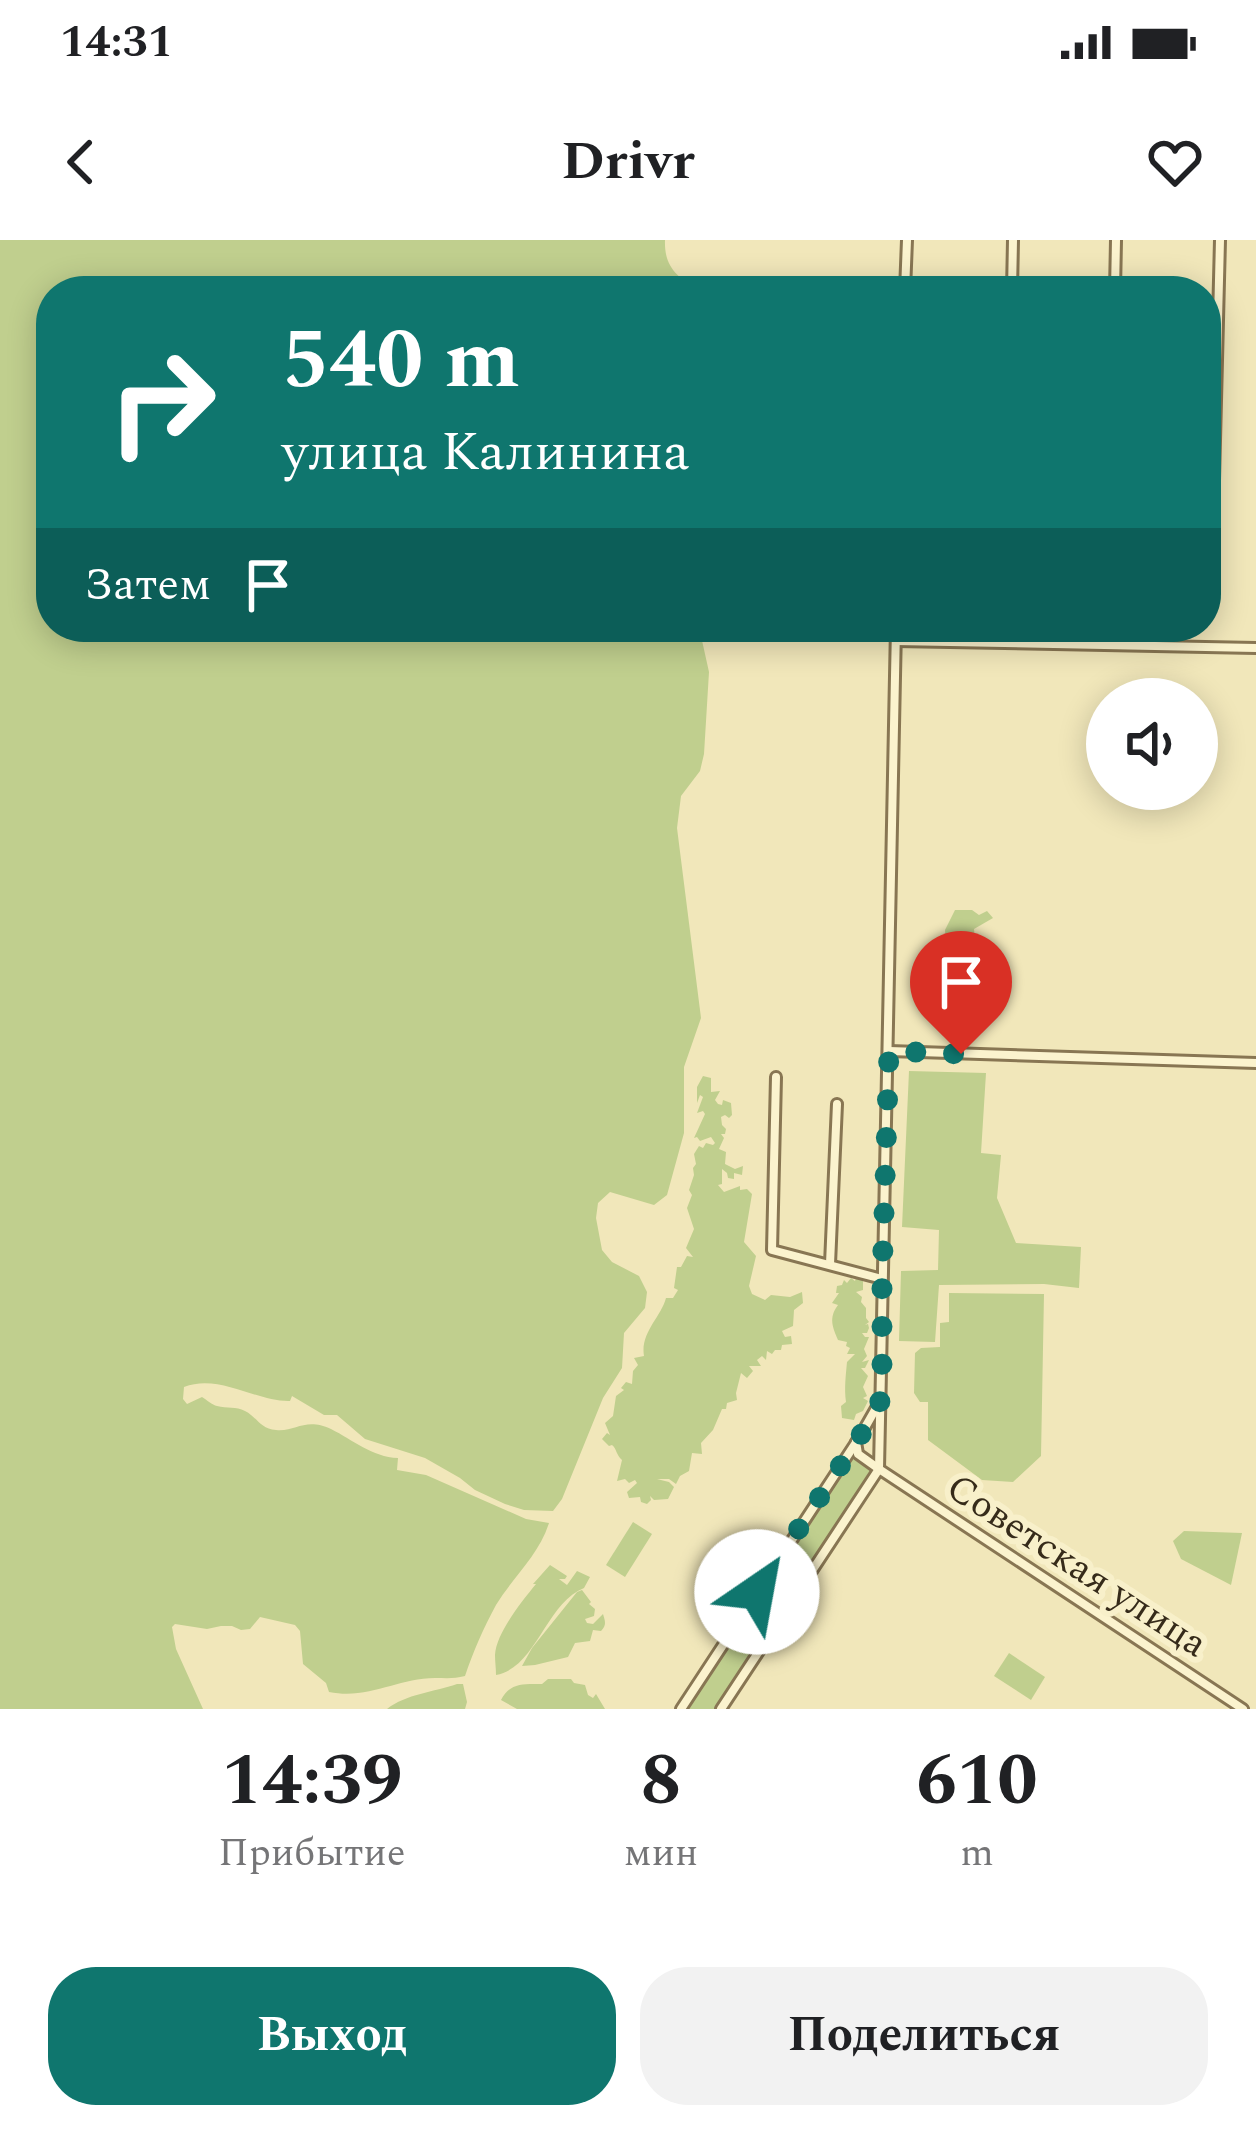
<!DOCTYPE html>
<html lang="ru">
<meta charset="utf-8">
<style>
:root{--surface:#fff;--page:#f2f2f2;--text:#202124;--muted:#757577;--accent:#0f766e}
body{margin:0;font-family:Spectral,serif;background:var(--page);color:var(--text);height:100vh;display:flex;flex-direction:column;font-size:45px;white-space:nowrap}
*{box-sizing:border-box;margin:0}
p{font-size:39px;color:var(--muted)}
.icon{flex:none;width:66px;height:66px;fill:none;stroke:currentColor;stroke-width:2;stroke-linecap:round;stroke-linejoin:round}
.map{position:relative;height:1469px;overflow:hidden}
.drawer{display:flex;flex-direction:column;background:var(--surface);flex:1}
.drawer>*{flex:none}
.banner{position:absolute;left:36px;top:36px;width:1185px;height:366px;border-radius:48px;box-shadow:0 6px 30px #0003;background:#0f766e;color:#fff;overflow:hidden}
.controls{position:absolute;left:1086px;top:438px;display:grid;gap:24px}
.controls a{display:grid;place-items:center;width:132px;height:132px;border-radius:50%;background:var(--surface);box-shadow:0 6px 30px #0003;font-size:60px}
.pin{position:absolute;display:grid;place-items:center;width:102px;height:102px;color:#fff;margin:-123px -51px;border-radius:50% 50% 50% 0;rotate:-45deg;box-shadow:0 0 12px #0007}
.pin .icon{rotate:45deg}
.me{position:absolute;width:132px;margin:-66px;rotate:33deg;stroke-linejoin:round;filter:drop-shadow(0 0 9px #0008)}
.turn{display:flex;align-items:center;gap:42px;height:252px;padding:0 48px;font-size:54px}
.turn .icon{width:156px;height:156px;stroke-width:2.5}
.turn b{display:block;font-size:84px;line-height:102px}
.then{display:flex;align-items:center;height:114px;padding:0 48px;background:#0003;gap:24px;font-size:45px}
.eta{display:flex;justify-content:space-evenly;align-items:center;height:204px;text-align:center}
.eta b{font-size:72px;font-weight:700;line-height:84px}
.primary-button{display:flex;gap:24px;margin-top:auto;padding:24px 48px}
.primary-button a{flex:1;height:138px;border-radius:48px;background:var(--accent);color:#fff;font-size:48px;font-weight:700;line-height:138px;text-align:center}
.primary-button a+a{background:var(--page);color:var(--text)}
.status{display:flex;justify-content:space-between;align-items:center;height:84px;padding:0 60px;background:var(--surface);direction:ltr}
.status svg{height:33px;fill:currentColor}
header{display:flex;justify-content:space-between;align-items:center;height:156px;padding:0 48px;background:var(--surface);font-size:54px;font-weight:700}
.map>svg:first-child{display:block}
.green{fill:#c0cf8e}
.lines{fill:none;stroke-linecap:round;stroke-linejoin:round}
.minor-casing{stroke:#887653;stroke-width:14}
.minor{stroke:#fbf3ce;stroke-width:8}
.route{stroke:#0f766e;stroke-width:21;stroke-dasharray:0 37.8}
.labels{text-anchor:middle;stroke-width:12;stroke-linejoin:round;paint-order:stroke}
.street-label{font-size:39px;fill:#362b1a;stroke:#f8f0ca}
</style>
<div class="status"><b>14:31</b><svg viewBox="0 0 49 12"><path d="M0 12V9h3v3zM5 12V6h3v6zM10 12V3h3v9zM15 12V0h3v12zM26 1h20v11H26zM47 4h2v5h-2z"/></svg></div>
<header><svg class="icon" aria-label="back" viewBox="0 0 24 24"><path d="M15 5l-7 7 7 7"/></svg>Drivr<svg class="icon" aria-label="heart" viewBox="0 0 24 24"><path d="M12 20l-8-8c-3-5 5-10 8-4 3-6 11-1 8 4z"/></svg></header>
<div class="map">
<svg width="1256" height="1469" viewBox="0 0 1256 1469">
<rect width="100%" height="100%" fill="#f1e7ba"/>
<g class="green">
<path d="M0,0h665c-1,28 13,37 34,51h-648v336h648l10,45 -5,82 -4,17 -19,25 -4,32 24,190 -17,49v66l-17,62 -13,10 -44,-13 -12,11 -2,15 6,32 10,12 27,14 8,16 -2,16 -21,25 -2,35 -19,30 -41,101 -9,12 -29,-1 -19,-6 -30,-14 -15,-12 -35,-20 -60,-19 -28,-24h-13l-32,-19 -2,5c-34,1 -71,-28 -106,-14l-1,12 4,5 15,-7c5,3 10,8 15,9 10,3 19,0 28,5 12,6 15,18 31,19 20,2 29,-13 55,-1 22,11 41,28 67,29l-1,12 29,5 100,44 23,4c-10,32 -36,54 -53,82 -12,22 -23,47 -31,71 -11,3 -19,2 -30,2 -38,0 -66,22 -106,14l-3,-9 -23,-19 -3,-33 -5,-6 -35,-8 -10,12 -9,1 -9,-4h-11l-14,3 -32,-5 -3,3 4,22 27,60h-203z"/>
<path d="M955,670h17l7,5 8,-4 6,7 -19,11 3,33 14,-1 12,3 1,10 -11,13 -2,19c-13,11 -29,11 -46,7l1,-32 -6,-7 6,-28 -1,-16z"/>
<path d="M909,831l77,2 -5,80 20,2 -4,43 19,45 65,4 -2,41 -35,-4 -105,1 -4,57 -36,-1 2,-70 37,-1 1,-40 -37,-3z"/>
<path d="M703,836l8,2v14l9,-1 -5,9 3,4 4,1 1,-5 8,3 1,12 -3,3 -4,-3 -4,2 1,8 4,4 -1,5h-4l3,4 -5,11 7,3 -1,12 10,5 8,-3 -1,9 -8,-2v6l-6,-1 -1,-5 -5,-4v15l-4,1 6,7 16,-6v4l7,-1 5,5 -8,48 12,14 -7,30 3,8 13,6 6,-5 19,2 12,-5 1,11 -9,7 -1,16 -11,5 3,6 6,-1 1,8 -10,1 -1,5h-6l-3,4 -5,-3 -1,9 -4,-4 -5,4 4,6h-12l4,5 -6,7 -6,-5 -5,20 1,7 -10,3 -1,6h-4l-9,21 -12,13 1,11 -10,-1 -3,18 -9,5 -4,8 -7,-5h-12l12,3 5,5 -6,12 -14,1 -4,-4 1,4 -4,4 -6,-2 -1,-5 -11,1 -2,-6 10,-9 -2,-3 -6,3 -4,-4 -8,2 5,-21c-6,-5 -5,-11 -10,-15l-3,1 -7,-7 5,-6 3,2 -5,-12 8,-7 3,-20 8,-6 -3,-2 5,-6 6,2 1,-13 5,-6 -4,-7 10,-2c-4,-23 17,-39 22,-58h7l5,-8 -4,-2 3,-21h4l6,-11 6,1 -7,-9 8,-19 -7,-21 5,-13 -3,-5 5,-15 -1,-7 3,-4 -2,-10 5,-8 4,2 3,-5 7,2 2,-2 -4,-6 -11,4 -3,-4 -3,1 11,-24 -2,-3 -6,2 6,-16 -3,-2 -3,8v-16z"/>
<path d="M857,1035l6,6v9l-7,2 6,5 -1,5 5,6v10l3,4 -4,3 3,-1 1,4 -2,5h-5l3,4h4l-5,12 3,7 -5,6 7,-2 -4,8h-4l7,8 -5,11 4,9 -4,2 5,3 -5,10 -7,3 -2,6 -12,-2 -1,-12 5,-4c-2,-14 0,-28 1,-40l8,-8h-8l3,-6 -4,-2 1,-4 -9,-2c-5,-12 -10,-22 0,-35l-6,-2 7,-10h-3l1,-7 5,-1 2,-5 3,3 4,-5 4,3z"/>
<path d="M949,1053l95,1 -3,162 -28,26 -31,-2 -54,-40v-38h-8l-6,-9 1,-40 6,-5 19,-1v-24l9,-1z"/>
<path d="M850,1217l20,13 -2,4 -153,235h-29z"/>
<path d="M633,1282l19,12 -27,43 -19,-12z"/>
<path d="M1184,1291l58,2 -11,52 -50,-26 -8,-18z"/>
<path d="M550,1325l17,11 -2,3h-6l8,6 10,-14 13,6 -6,11c-38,15 -48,80 -88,87 0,-7 -1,-13 -1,-20 1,-22 28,-55 41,-71h-3z"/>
<path d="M582,1350l9,12 -2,2 6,5 -1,7 -9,3 2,4 6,1 10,-10c2,7 4,11 -2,17l-8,-1 -3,11 -15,2 -7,14 -33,8 -13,1 10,-18 45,-56z"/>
<path d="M1009,1413l36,24 -14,23 -37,-24z"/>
<path d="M548,1439h23l3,4 11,2 3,10 5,3 3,-4 9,15h-88l-16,-9c9,-18 24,-16 41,-16z"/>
<path d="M457,1444h6l4,18 -2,7h-78c19,-15 47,-17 70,-25z"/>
</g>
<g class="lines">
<g class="minor-casing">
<g id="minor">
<path d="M905,51l2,-51"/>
<path d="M1012,51l1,-51"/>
<path d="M1115,51l1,-51"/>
<path d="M1211,361l9,-361"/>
<path d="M896,401l360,7"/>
<path d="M1106,405l1,-18"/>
<path d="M889,811l367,12"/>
<path d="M776,837l-4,173 110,29"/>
<path d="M830,1024l7,-160"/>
<path d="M856,1202l2,12 21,15 364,240"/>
<path d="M681,1469l178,-271 20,-35"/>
<path d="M721,1469l158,-240 17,-842"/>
</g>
</g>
<use href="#minor" class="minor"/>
</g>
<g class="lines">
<path class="route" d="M757,1352l119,-180 6,-16v-117l7,-228 72,3"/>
</g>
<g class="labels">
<g class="street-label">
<text transform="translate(1078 1324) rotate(33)" y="14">Советская улица</text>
</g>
</g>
</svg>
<div class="controls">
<a><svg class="icon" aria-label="sound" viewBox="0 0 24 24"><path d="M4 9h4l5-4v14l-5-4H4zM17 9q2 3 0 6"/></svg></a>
</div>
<div class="pin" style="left:961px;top:814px;background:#d93025"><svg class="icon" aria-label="arrive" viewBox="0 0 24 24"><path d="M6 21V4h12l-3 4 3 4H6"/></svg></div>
<svg class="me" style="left:757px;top:1352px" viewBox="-20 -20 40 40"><circle r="19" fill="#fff"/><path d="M0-13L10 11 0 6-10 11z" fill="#0f766e"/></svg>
<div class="banner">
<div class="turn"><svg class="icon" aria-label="right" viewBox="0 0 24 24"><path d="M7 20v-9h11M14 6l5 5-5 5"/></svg><div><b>540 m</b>улица Калинина</div></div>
<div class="then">Затем<svg class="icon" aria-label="arrive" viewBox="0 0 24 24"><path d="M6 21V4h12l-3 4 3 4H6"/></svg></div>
</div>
</div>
<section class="drawer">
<div class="eta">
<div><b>14:39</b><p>Прибытие</p></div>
<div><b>8</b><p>мин</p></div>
<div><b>610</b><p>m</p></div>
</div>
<div class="primary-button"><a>Выход</a><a>Поделиться</a></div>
</section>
